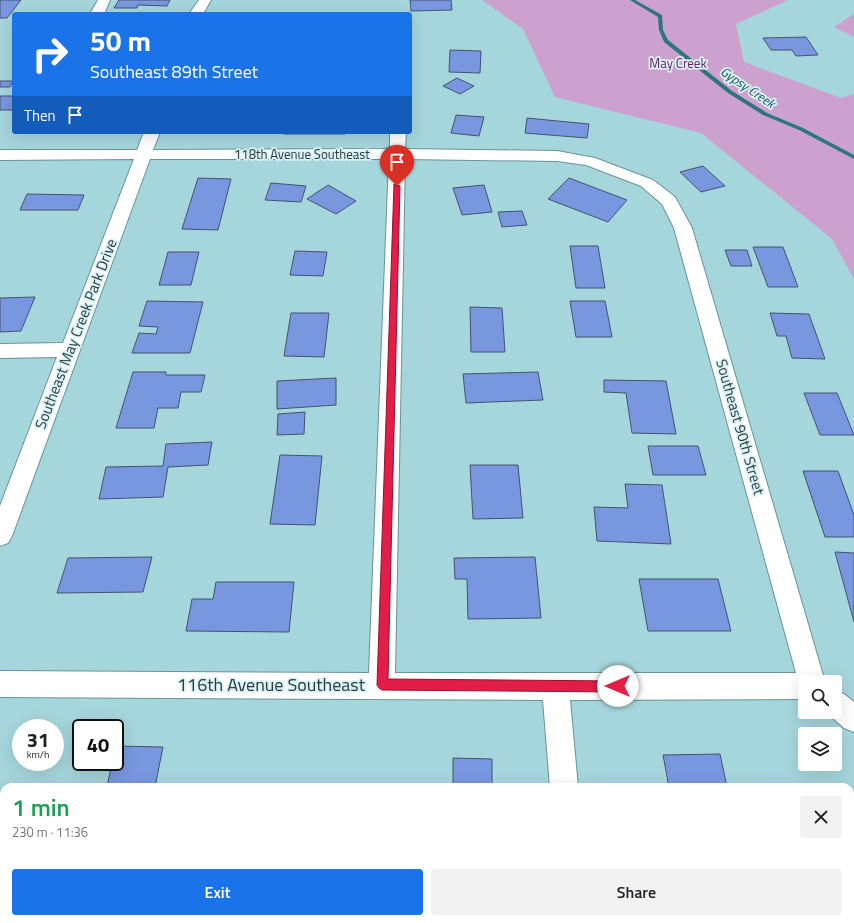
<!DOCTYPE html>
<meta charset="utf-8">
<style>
:root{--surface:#fff;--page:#f2f2f2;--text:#202124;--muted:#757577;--accent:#1a73e8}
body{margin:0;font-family:"Titillium Web",sans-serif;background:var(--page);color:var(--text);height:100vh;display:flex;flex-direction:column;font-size:15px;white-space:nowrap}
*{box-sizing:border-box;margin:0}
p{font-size:13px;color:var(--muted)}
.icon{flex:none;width:22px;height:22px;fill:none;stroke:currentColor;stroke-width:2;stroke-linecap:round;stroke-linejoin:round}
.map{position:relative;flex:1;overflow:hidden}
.panel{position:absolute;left:0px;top:783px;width:854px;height:140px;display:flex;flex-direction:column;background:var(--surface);border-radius:12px 12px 0 0;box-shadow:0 4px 16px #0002}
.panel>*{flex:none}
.guide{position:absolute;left:12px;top:12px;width:400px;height:122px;border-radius:4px;box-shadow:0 4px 16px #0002;background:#1a73e8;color:#fff;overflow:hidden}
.buttons{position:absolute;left:798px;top:675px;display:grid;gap:8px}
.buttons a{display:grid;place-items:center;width:44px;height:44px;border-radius:4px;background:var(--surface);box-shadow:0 4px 16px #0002;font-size:20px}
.speed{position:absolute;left:12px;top:719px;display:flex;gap:8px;font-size:20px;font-weight:700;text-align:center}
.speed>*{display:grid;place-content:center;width:52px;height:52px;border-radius:50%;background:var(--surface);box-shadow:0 4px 16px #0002;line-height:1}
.speed small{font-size:10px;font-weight:400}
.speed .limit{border:2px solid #111;border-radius:6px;background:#fff;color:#111}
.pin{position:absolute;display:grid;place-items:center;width:34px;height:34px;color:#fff;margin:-41px -17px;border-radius:50% 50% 50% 0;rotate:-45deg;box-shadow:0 0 4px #0007}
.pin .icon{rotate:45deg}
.me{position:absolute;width:44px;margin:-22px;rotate:270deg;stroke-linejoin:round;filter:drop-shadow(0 0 3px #0008)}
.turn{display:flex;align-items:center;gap:14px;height:84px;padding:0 12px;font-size:18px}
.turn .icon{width:52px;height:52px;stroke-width:2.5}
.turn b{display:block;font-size:28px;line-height:34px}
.then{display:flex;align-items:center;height:38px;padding:0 12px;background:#0003;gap:8px;font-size:15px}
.round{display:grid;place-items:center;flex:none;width:42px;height:42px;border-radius:4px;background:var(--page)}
.summary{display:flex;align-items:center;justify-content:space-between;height:68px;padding:0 12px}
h1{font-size:24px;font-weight:600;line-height:30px;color:#1e9e55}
.button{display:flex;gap:8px;margin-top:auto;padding:8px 12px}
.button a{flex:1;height:46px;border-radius:4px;background:var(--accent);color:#fff;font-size:16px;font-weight:600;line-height:46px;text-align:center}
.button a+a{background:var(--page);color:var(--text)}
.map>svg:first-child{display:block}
.green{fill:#cda1cd}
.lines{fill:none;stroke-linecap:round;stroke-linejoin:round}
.stream{fill:#2b767f;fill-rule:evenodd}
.building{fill:#7997df;stroke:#45526f}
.minor-casing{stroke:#66949b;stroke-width:2}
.minor{fill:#fff;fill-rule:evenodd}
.route{fill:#e11d48;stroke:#92132f}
.labels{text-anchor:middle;stroke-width:3.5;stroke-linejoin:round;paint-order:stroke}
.far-park-label{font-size:13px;fill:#6c226e;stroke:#daf2f5}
.far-water-label{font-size:13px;font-style:italic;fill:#164d54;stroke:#daf2f5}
.far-street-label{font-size:13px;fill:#2a3d40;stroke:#daf2f5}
.street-label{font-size:15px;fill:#2a3d40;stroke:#daf2f5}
.near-street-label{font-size:18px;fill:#2a3d40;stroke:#daf2f5}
</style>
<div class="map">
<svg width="854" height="923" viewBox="0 0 854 923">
<rect width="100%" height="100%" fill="#a5d6dc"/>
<g class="green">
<path d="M482,0h306l-52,24 8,38 97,36 13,-4v185l-22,-40 -131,-106 -146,-36 -32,-68z"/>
<path d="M854,14v23l-20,-10z"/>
</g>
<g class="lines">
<path class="stream" d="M630,0h5l27,15 1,15 5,10 64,51 35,22 36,15 51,27v4l-55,-29 -36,-15 -35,-22 -64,-51 -5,-12 -1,-13z"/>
</g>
<g class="building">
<path d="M0,0h21l-14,18h-7z"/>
<path d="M119,0h51l-3,6 -29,-1 -1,3h-23z"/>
<path d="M410,0h41l1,10 -41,1z"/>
<path d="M806,37l12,18 -22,1 -4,-6h-21l-8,-12z"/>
<path d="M450,50l31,1 -1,22 -31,-1z"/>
<path d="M457,78l17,8 -14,8 -17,-8z"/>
<path d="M0,81h13l-3,6h-10z"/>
<rect x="0" y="96" width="14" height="14"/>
<path d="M456,115l28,2 -5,19 -28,-3z"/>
<path d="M527,118l62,6 -2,14 -62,-5z"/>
<path d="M285,132h60v2h-61z"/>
<path d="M703,166l22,20 -24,6 -21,-20z"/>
<path d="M198,178l33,1 -13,51 -36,-1z"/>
<path d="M569,178l58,22 -19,22 -60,-23z"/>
<path d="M271,183l35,3 -5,16 -36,-2z"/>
<path d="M328,185l28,16 -20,13 -29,-15z"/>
<path d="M484,185l8,27 -30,3 -9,-27z"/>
<path d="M27,194l57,1 -6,15h-58z"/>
<path d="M522,211l5,14 -25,2 -4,-15z"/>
<path d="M570,246h28l7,42h-29z"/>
<path d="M753,247h30l15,40h-30z"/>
<path d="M725,250h22l5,16h-21z"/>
<path d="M295,251l32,1 -4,24 -33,-1z"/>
<path d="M168,252h31l-8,33h-32z"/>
<path d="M35,297l-14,34 -21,1v-34z"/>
<path d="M147,301l56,1 -13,51h-58l7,-20 17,1 2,-7 -19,-1z"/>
<path d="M570,301h35l7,36h-36z"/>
<path d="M470,307l32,1 3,44h-34z"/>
<path d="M291,313h38l-5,44 -40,-1z"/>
<path d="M770,313l39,1 16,45 -33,-1 -6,-22h-9z"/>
<path d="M133,372h33v3h39l-4,17h-20l-3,16h-20l-4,20h-38z"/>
<path d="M538,372l5,28 -77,3 -3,-29z"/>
<path d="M336,378v27l-59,4v-28z"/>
<path d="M604,380l62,1 10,53 -44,-1 -6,-40 -22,-1z"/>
<path d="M804,393h33l17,42h-34z"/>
<path d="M305,412l-1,22 -27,1 1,-21z"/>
<path d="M212,442l-4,23 -40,2 -5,30 -64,2 7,-32 57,-1 3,-22z"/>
<path d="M648,446h50l8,29h-53z"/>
<path d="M280,455l42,1 -7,69 -45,-1z"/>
<path d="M470,465h48l5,53 -50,1z"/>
<path d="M803,471h35l16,44v22h-29z"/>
<path d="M625,484l37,1 9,59 -74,-3 -3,-34 34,1z"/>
<path d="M835,552l19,1v69z"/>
<path d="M152,557l-9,35 -86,1 11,-35z"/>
<path d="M535,557l6,61 -73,1 -1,-40h-12l-1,-21z"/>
<path d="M639,579h79l13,52h-83z"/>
<path d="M216,582h78l-5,50 -103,-1 6,-32h21z"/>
<path d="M116,746l47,1 -8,40h-48l5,-25h3z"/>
<path d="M720,754l7,33h-58l-6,-32z"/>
<path d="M453,758l39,1v28h-39z"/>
<path d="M4,809v71h-4v-58z"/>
<path d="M424,919h76l1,4h-77z"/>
</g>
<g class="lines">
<g class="minor-casing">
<g id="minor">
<path d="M98,0h12l-6,14h-14z"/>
<path d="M199,0h12l-8,14h-14z"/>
<path d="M144,132h16l-7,18 237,-1v-17h16l-1,17 152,2 38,7 58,22 22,17 17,31 133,454h-20v17l-235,1 8,87h-28l-7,-87 -543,-3v-26l369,2 20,-514h-239l-138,377 -4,7 -8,3v-40l57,-149 -57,1v-14l63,-1 71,-184 -134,1v-10h137zM405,159l152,2 29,4 55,21 21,18 12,24 122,445h-401z"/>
<path d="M835,690l9,4 10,8v30l-10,-4 -18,-16h9z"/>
<rect x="560" y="919" width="32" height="4"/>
</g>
</g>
<use href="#minor" class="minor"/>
</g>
<path class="route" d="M394,184l6,2 -12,493 230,2 3,2 2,3 -2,4 -3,2 -236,-2 -3,-2 -2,-3z"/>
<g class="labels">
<g class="far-park-label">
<text x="678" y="68">May Creek</text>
</g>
<g class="far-water-label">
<text transform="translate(748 87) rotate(34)" y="5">Gypsy Creek</text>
</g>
<g class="far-street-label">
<text x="302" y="159">118th Avenue Southeast</text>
</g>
<g class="street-label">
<text transform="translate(76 334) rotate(-69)" y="5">Southeast May Creek Park Drive</text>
<text transform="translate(740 427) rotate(74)" y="5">Southeast 90th Street</text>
</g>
<g class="near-street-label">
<text x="271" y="691">116th Avenue Southeast</text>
</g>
</g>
</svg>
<div class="buttons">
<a><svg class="icon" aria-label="search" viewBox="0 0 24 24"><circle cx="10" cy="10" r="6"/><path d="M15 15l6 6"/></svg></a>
<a><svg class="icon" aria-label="layers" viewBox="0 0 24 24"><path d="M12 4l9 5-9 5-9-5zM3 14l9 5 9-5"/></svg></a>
</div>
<div class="speed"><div>31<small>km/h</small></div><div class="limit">40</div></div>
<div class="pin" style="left:397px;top:186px;background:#d93025"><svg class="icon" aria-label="arrive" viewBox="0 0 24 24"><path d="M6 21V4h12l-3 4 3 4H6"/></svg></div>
<svg class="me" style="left:618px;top:686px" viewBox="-20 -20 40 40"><circle r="19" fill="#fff"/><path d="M0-13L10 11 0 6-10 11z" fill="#e11d48"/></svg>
<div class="guide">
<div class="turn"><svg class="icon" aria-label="right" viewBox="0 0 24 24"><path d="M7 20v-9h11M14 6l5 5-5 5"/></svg><div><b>50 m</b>Southeast 89th Street</div></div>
<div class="then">Then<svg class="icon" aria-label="arrive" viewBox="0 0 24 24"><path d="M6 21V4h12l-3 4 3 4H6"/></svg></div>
</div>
<section class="panel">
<div class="summary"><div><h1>1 min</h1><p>230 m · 11:36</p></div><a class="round"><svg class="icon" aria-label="close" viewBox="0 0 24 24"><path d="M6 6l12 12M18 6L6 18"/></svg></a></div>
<div class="button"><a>Exit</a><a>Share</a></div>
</section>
</div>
